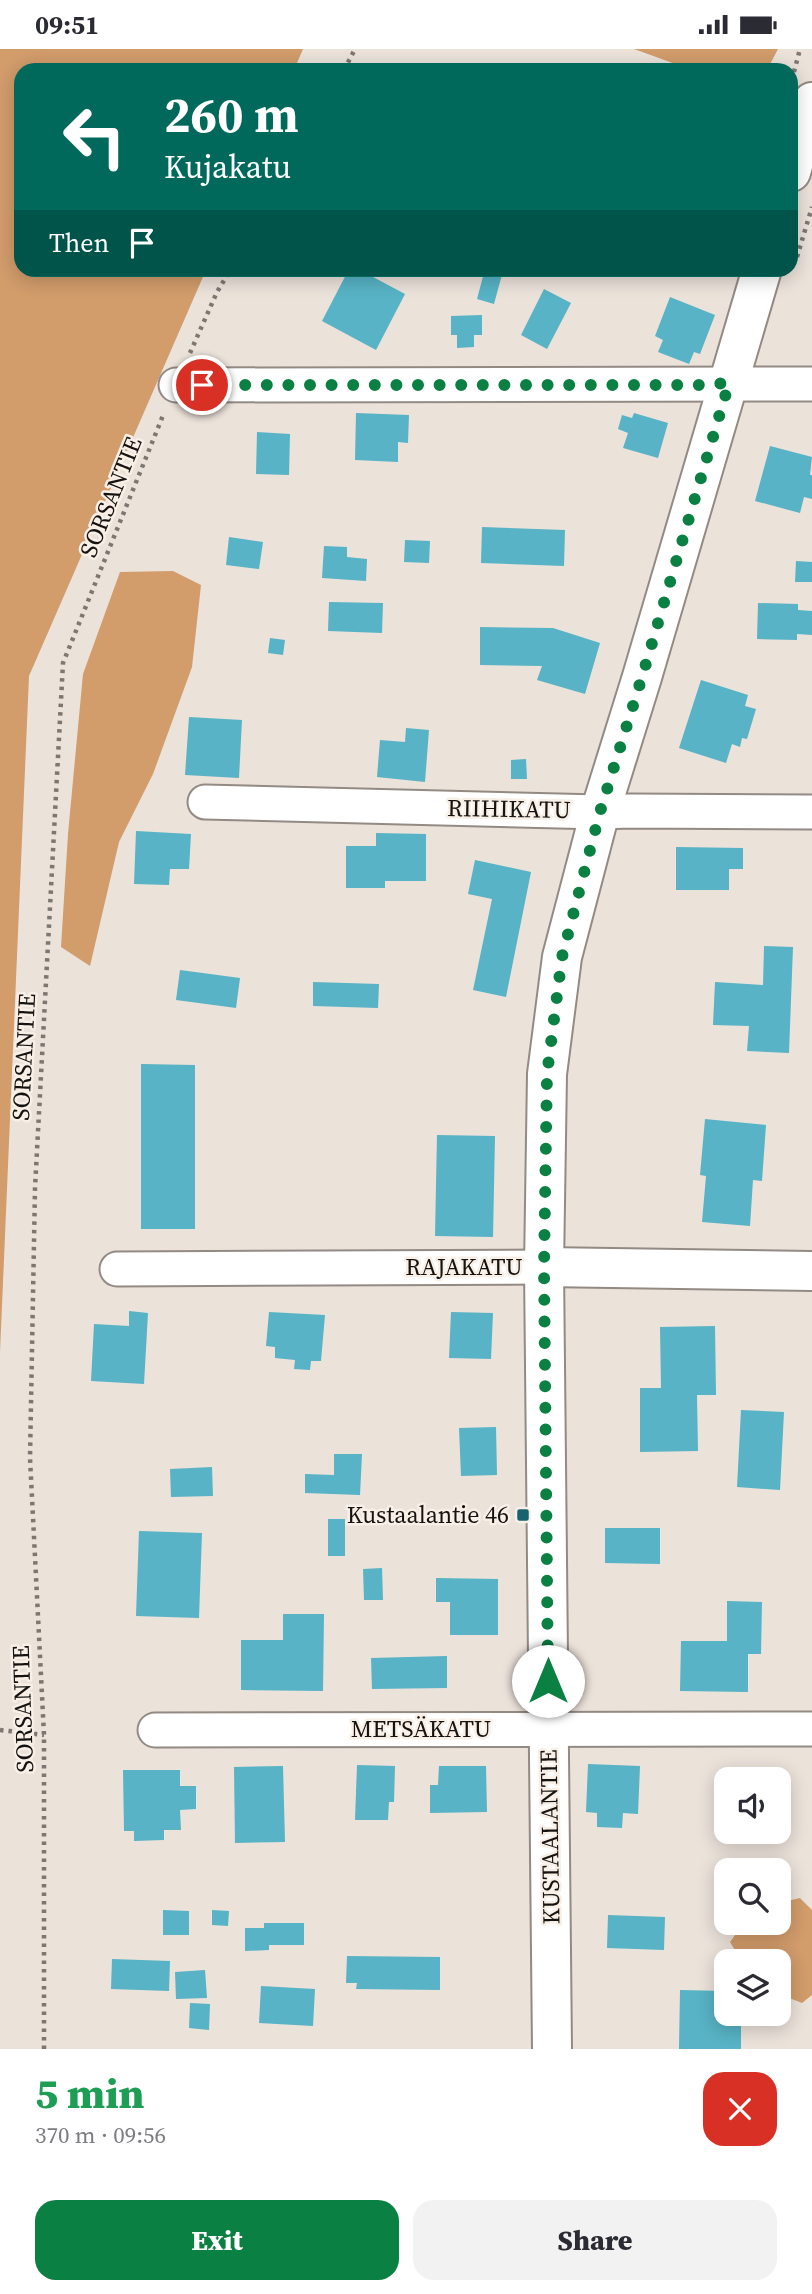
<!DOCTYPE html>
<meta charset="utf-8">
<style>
:root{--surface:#fff;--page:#f2f2f3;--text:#2b2b33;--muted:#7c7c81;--accent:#0b8043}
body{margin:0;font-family:"Source Serif 4",serif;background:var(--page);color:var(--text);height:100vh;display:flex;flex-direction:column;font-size:26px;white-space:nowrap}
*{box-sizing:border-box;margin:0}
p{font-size:23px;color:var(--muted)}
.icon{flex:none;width:38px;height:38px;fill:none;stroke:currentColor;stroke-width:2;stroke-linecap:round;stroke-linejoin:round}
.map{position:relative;height:2000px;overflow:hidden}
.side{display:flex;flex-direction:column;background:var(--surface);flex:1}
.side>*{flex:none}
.guide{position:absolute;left:14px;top:14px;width:784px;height:214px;border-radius:21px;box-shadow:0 4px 18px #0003;background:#00695c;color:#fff;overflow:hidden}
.fabs{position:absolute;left:714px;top:1718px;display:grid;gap:14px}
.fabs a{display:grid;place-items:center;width:77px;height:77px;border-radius:14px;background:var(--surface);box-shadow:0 4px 18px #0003;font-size:35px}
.pin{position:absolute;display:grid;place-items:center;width:60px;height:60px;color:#fff;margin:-30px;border:4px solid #fff;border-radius:50%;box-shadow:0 2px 7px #0007}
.me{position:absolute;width:77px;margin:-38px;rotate:0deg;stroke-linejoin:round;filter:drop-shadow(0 0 5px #0008)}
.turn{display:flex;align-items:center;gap:24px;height:147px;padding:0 35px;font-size:32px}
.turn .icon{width:91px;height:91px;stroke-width:2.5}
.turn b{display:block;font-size:49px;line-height:60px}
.then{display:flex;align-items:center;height:66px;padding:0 35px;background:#0003;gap:14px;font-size:26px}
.round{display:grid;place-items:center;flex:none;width:74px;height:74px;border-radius:21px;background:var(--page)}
.overview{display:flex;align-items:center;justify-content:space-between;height:119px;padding:0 35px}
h1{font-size:42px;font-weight:800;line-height:52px;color:#1e9e55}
.button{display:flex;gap:14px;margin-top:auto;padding:14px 35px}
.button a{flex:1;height:80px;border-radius:21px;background:var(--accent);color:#fff;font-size:28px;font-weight:800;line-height:80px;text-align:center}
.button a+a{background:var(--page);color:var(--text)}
.status{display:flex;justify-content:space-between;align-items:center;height:49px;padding:0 35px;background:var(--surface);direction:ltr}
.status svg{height:19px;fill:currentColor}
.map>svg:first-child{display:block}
.forest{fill:#d29c6b}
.building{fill:#57b3c5}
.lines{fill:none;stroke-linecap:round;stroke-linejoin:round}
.minor-casing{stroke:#938a83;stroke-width:37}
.tertiary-casing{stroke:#938a83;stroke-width:42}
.secondary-casing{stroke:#938a83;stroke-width:42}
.path{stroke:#7d7772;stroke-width:4.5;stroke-dasharray:3.5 5;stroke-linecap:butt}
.minor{stroke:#fff;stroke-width:33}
.tertiary{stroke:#fff;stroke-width:38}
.secondary{stroke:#fff;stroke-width:38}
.route{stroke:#0b8043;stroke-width:12;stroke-dasharray:0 21.6}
.poi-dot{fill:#196370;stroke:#f8efe7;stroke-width:2.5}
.labels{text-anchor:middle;stroke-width:5;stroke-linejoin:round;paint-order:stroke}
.street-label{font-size:24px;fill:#15120f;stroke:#f8efe7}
.poi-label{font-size:24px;fill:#15120f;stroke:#f8efe7;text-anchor:end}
</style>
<div class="status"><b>09:51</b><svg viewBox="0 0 49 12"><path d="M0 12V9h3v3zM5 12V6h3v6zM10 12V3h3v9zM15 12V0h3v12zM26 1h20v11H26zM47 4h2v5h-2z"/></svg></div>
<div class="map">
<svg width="812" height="2000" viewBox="0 0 812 2000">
<rect width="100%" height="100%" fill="#ebe2da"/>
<g class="forest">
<path d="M0,0h303l-9,21h-273v199l185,1 -177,406 -29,676z"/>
<path d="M634,0h144l-11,21h-75z"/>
<path d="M173,522l28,14 -9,82 -39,107 -34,68 -29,124 -29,-19 7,-113 15,-160 37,-102z"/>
<path d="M800,1849l12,12v85l-10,8 -23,-9v-32h-37l-12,-20 14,-19h35v-20z"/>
</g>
<g class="building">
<path d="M349,220h9l47,25 -29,56 -54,-29z"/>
<path d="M485,220l18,2 -9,33 -17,-5z"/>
<path d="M544,240l27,14 -24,46 -26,-14z"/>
<path d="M670,248l45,18 -15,39 -6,-2 -5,12 -31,-12 5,-12 -8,-4z"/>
<path d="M482,266v20h-8v12l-17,1v-13h-6v-19z"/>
<path d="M356,364l53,2 -1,28 -10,-1v20l-43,-2z"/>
<path d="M634,364l34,10 -10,35 -35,-10 5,-15 -10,-4 4,-14 10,3z"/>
<path d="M257,383l33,2 -1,41 -33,-1z"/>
<path d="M770,397l42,11 -2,18h2v24l-8,-2 -4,16 -45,-12z"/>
<path d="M482,478l83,3 -1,36 -83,-3z"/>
<path d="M229,488l34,5 -4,27 -33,-4z"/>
<path d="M405,491l25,1 -1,22 -25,-1z"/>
<path d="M324,497l23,1v10l20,2 -1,22 -44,-3z"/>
<path d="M796,512l16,1v20h-17z"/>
<path d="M329,553l54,1 -1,30 -54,-2z"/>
<path d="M758,554l40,1v6l14,1v24l-15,-1v6l-40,-1z"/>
<path d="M480,578l73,1 47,15 -15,51 -48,-14 5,-14 -62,-1z"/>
<path d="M270,589l15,2 -2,15 -15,-2z"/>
<path d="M701,631l47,15 -3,11 11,3 -9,30 -5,-1 -2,9 -8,-3 -6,19 -47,-15z"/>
<path d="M189,668l53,3 -3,58 -54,-3z"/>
<path d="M406,679l23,2 -4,52 -48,-5 3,-37 25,2z"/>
<path d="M526,710l1,20h-16v-19z"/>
<path d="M136,782l55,3 -2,35h-19l-1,16 -35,-1z"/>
<path d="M376,784l50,1v47h-41v7h-39v-42h30z"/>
<path d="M676,798l67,1v21h-14v21h-53z"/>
<path d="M475,811l56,12 -25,125 -33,-7 19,-91 -24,-5z"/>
<path d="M764,897l29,1 -4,106 -42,-2 2,-25 -36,-1 2,-43 48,3z"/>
<path d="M180,921l60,8 -4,30 -60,-8z"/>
<path d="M313,933l66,2 -1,24 -65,-2z"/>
<path d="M141,1015l54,1v164h-54z"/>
<path d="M705,1070l61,6 -4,56 -9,-1 -3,46 -48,-4 4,-46 -6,-1z"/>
<path d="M437,1086l58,1 -2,101 -58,-1z"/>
<path d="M129,1262l19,2 -4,71 -53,-3 3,-57 35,2z"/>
<path d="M269,1263l56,3 -4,46h-10l-1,9 -16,-1 1,-9 -20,-2v-11l-9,-1z"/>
<path d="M451,1263l42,1 -2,46 -42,-1z"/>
<path d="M715,1277l1,69h-19l1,56 -58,1v-64h21l-1,-61z"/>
<path d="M741,1361l43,2 -4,78 -43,-3z"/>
<path d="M496,1378l1,48 -36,1 -2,-48z"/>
<path d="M334,1405h28l-2,41 -55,-2v-19l29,1z"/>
<path d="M212,1418l1,29 -42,1 -1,-28z"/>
<rect x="328" y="1470" width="17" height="37"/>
<path d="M605,1479h55v36l-55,-1z"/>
<path d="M139,1482l63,2 -3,85 -63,-2z"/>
<path d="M382,1519l1,32h-19l-1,-31z"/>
<path d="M436,1529l62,1v56h-48v-33h-14z"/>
<path d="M727,1552l35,1 -1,52h-13v38l-68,-1 1,-50h46z"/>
<path d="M283,1565h41l-1,77 -82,-1v-50h42z"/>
<path d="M447,1607v32l-75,1 -1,-31z"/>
<path d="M588,1715l52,2 -2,48 -15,-1 -1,15 -25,-1v-14l-11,-1z"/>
<path d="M357,1716l38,1 -1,36h-5l-1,18h-33z"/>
<path d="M283,1717l2,76 -50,1 -1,-76z"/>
<path d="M439,1717h47l1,46 -57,1v-28h8z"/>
<path d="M123,1721h57v16h16v23l-16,1 1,20h-17v10l-30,1v-10h-10z"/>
<path d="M163,1861l26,1v24h-26z"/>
<path d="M212,1861l17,1 -1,15 -16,-1z"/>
<path d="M608,1866l57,2 -1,33 -57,-2z"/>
<path d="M264,1874h40v22h-35v5l-24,1v-23h19z"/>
<path d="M347,1907l93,1v33l-84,-1 1,-6h-11z"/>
<path d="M112,1910l58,2 -1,30 -58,-2z"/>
<path d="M205,1921l2,28 -31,1 -1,-27z"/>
<path d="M261,1937l54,3 -2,37 -54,-3z"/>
<path d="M680,1941l46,1v23h15v35h-62z"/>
<path d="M190,1954l20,1 -1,26 -20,-2z"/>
</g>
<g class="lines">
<g class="minor-casing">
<g id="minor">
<path d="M176,336l636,-1"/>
<path d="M205,753l395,10 31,-1 181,1"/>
<path d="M117,1220l427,-2"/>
<path d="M155,1681l657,-1"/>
</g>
</g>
<g class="tertiary-casing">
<path id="tertiary" d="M544,1218l268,4"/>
</g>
<g class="secondary-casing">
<g id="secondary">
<path d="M791,123l21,-70"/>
<path d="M552,2000l-8,-782 3,-193 15,-117 38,-145 42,-135 120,-408"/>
</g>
</g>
<g class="path">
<path d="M344,21l11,-21"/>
<path d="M794,23l6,-23"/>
<path d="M797,208l15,-50"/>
<path d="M190,304l27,-61 14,-23"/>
<path d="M0,1681l44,5"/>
<path d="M44,2000v-314l-14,-277 5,-270 28,-525 101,-250"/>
</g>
<use href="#minor" class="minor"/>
<use href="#tertiary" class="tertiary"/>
<use href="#secondary" class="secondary"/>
</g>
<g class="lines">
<path class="route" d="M202,336h497l30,-2 -87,294 -42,135 -38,145 -15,117 -3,193 4,414"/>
</g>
<rect class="poi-dot" x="516" y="1459" width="14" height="14" rx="3.5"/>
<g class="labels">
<g class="street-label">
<text transform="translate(111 448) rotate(-68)" y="8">SORSANTIE</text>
<text transform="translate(509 760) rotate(1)" y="8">RIIHIKATU</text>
<text transform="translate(24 1008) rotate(-87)" y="8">SORSANTIE</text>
<text x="464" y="1226">RAJAKATU</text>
<text transform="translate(23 1660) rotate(-92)" y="8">SORSANTIE</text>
<text x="421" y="1688">METSÄKATU</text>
<text transform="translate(550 1788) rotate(-91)" y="8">KUSTAALANTIE</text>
</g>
<g class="poi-label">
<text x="509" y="1474">Kustaalantie 46</text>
</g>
</g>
</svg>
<div class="fabs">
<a><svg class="icon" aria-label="sound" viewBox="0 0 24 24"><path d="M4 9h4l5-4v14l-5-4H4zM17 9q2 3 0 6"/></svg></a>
<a><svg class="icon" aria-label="search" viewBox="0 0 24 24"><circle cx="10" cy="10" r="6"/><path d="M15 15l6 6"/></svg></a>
<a><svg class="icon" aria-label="layers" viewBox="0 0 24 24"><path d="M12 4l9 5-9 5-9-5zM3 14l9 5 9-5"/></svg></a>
</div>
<div class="pin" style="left:202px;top:336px;background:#d93025"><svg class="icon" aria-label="arrive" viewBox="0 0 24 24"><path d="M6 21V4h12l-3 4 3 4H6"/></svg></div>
<svg class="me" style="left:548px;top:1632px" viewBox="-20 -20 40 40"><circle r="19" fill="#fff"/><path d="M0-13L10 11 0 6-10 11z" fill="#0b8043"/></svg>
<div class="guide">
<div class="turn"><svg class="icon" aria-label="left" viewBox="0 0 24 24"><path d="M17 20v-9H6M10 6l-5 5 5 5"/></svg><div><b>260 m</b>Kujakatu</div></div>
<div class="then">Then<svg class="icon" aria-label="arrive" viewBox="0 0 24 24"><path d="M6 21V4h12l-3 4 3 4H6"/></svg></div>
</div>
</div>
<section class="side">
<div class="overview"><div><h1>5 min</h1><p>370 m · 09:56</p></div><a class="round" style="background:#d93025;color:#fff"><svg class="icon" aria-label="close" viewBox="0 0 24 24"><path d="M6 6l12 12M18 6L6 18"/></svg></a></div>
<div class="button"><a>Exit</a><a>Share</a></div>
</section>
